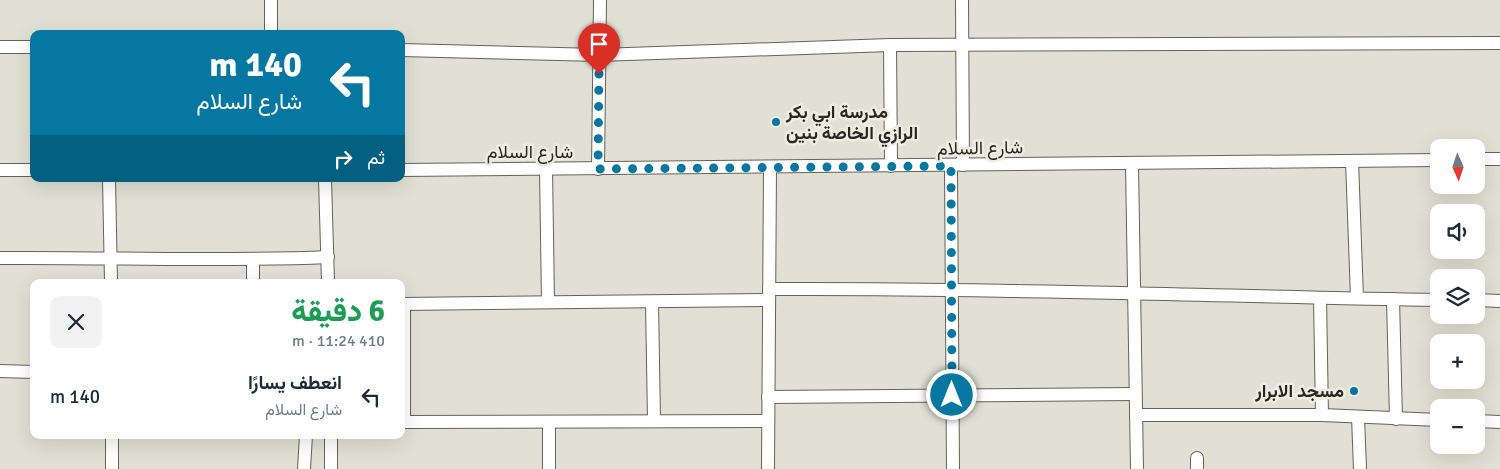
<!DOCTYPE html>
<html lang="ar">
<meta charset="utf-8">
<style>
:root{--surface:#fff;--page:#f2f2f3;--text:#1f2937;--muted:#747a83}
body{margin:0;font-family:Signika,Vazirmatn,sans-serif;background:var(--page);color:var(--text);direction:rtl;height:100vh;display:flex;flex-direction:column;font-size:19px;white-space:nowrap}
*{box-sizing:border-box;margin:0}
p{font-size:16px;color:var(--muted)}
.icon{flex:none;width:28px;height:28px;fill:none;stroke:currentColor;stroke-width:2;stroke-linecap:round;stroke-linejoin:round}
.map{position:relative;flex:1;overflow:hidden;direction:ltr}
.sheet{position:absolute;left:30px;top:279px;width:375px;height:160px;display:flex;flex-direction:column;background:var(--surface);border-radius:10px;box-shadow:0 5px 20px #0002;direction:rtl}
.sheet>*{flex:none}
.hud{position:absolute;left:30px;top:30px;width:375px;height:152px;border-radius:10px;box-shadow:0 5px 20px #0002;direction:rtl;background:#0677a1;color:#fff;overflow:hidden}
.needle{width:32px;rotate:177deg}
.controls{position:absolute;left:1430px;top:139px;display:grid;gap:10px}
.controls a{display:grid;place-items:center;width:55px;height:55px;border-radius:10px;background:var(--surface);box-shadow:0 5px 20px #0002;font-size:25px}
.pin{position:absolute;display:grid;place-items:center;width:42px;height:42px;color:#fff;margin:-51px -21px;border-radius:50% 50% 50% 0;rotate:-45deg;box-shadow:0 0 5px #0007}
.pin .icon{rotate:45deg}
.me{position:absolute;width:55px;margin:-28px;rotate:0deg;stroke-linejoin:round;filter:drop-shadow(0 0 4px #0008)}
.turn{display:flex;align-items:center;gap:18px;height:105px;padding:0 20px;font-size:22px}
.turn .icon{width:65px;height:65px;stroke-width:2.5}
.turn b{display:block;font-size:35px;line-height:42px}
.then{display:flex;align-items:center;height:48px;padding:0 20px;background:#0003;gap:10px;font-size:19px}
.round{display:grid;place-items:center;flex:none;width:52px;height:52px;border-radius:10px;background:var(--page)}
.head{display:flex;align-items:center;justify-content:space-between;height:85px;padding:0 20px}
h1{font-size:30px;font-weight:800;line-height:38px;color:#1e9e55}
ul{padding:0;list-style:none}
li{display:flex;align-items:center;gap:15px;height:65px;padding:0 20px}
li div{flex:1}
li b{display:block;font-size:19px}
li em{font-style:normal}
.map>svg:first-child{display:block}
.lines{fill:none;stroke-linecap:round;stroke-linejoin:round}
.minor-casing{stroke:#636359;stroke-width:14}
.minor{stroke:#fff;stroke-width:12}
.route{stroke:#0677a1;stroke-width:9;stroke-dasharray:0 16.2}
.poi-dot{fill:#0677a1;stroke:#edede2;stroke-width:2}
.labels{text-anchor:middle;stroke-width:5;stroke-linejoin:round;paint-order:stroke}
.poi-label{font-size:18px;font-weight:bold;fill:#282823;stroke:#edede2;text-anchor:start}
.street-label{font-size:18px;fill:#282823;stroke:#edede2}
</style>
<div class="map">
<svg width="1500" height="469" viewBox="0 0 1500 469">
<rect width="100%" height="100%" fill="#e0e0d4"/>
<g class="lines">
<g class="minor-casing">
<g id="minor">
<path d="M962,0l1,165"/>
<path d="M271,34v-34"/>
<path d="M890,45l1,121"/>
<path d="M0,47h34"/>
<path d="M401,50l198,5 291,-10 610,-2"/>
<path d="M1476,159h24"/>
<path d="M1352,161l5,137"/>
<path d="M1132,164l5,305"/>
<path d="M951,166l2,303"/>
<path d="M546,169l2,133"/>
<path d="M598,169l2,-169"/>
<path d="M0,170h34"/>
<path d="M401,170l1038,-10"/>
<path d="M109,179l2,103"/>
<path d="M325,179l3,103"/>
<path d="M0,258c109,-1 219,4 328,-1"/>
<path d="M253,282v-22"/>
<path d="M769,289c223,-1 446,7 670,11"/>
<path d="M1320,298l2,117"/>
<path d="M1393,299l3,120"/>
<path d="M1476,300l24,1"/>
<path d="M652,302l2,118"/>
<path d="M401,304l367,-4"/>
<path d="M404,304v118"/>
<path d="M0,371l34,1"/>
<path d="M768,397l367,-3"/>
<path d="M1136,415h186l117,5"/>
<path d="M1358,417l2,52"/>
<path d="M1476,421l24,1"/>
<path d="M401,422l367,-1"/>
<path d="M549,422v47"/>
<path d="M1197,458v11"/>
<path d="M112,469v-34"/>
<path d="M304,469l2,-34"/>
<path d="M331,469v-34"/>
<path d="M768,469l2,-301"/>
</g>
</g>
<use href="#minor" class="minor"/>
</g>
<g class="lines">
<path class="route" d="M599,74l-1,95 353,-3 1,229"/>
</g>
<g class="poi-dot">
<circle cx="776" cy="122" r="5"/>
<circle cx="1354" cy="391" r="5"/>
</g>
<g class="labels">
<g class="poi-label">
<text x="786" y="118">مدرسة ابي بكر<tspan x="786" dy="21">الرازي الخاصة بنين</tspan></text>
<text x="1344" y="397" text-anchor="end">مسجد الابرار</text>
</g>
<g class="street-label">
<text transform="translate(980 148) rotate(-1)" y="6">شارع السلام</text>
<text x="530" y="158">شارع السلام</text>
</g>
</g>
</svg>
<div class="controls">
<a><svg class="needle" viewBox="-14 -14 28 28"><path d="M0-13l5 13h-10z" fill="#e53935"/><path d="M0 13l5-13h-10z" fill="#747a83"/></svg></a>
<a><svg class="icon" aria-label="sound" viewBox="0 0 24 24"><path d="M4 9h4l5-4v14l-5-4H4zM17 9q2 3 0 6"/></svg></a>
<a><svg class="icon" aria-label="layers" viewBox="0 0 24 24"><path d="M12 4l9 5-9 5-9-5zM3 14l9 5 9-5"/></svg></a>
<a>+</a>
<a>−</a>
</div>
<div class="pin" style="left:599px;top:74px;background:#d93025"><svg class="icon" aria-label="arrive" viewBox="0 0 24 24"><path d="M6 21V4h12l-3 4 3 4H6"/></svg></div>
<svg class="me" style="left:952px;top:395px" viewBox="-20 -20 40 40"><circle r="17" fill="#0677a1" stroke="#fff" stroke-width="3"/><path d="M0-11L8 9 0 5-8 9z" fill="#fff"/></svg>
<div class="hud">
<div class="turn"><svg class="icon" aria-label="left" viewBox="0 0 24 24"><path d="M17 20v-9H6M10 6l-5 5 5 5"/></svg><div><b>140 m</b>شارع السلام</div></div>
<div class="then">ثم<svg class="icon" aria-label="right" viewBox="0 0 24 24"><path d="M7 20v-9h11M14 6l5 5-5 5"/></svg></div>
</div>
<section class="sheet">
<div class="head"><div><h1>6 دقيقة</h1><p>410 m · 11:24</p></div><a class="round"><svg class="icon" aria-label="close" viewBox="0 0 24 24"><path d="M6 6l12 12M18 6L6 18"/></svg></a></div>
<ul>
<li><svg class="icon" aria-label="left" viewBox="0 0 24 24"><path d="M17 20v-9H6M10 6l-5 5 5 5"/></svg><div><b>انعطف يسارًا</b><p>شارع السلام</p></div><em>140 m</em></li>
</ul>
</section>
</div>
